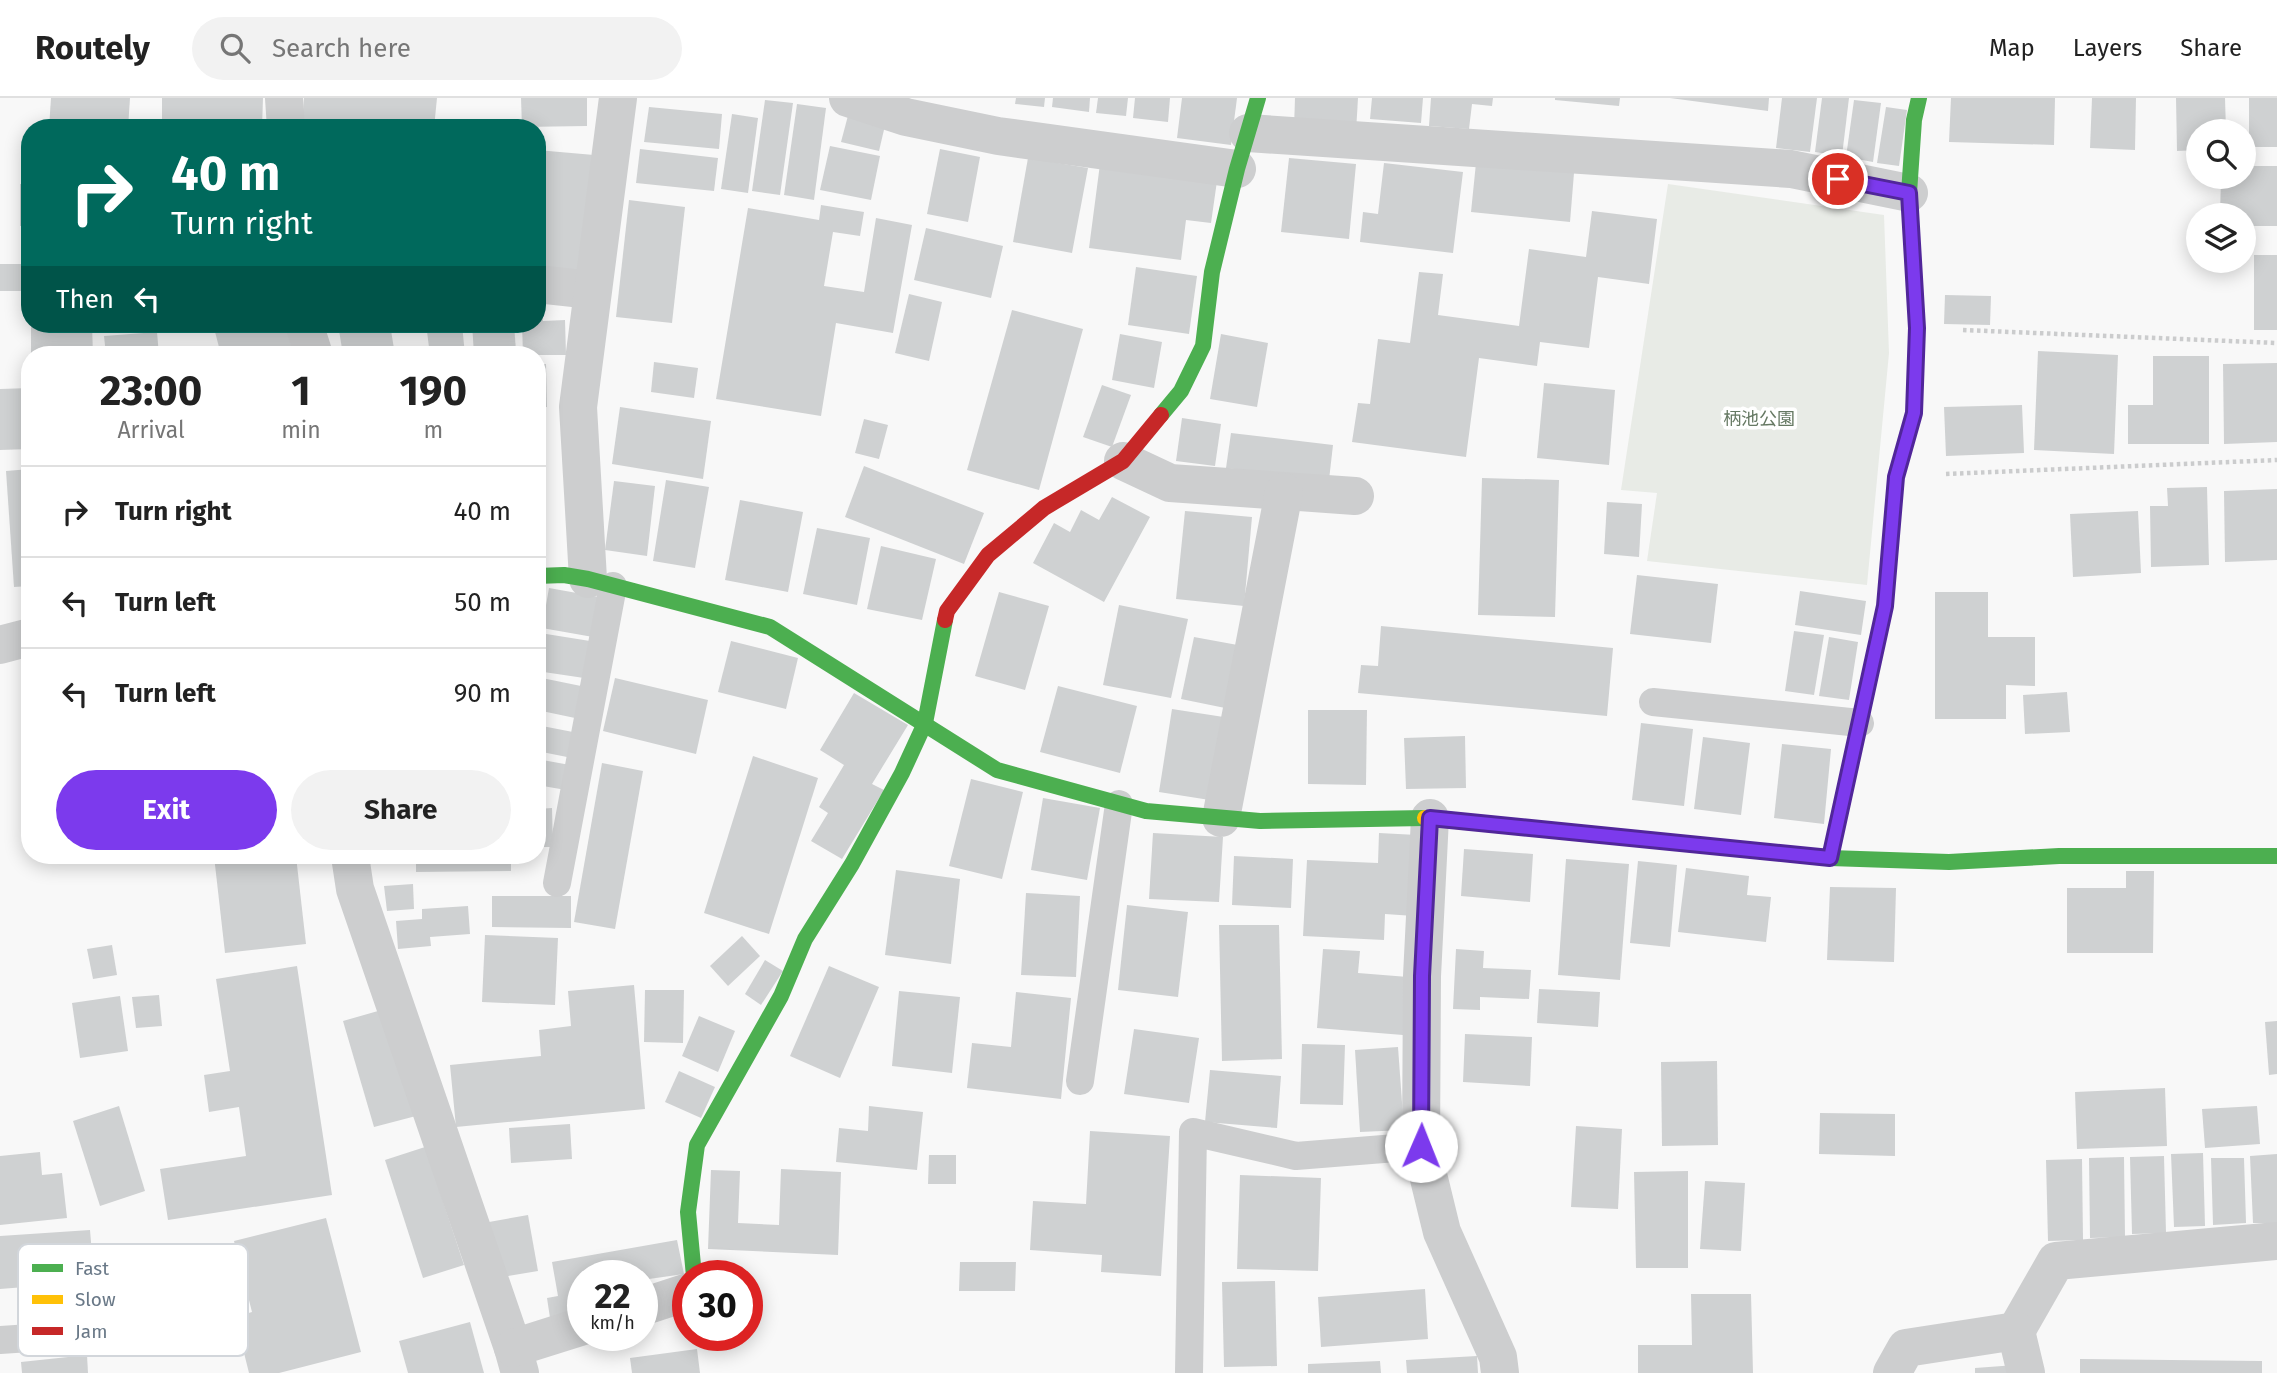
<!DOCTYPE html>
<meta charset="utf-8">
<style>
:root{--surface:#fff;--page:#f2f2f2;--text:#222;--muted:#767676;--line:#e0e0e0;--accent:#7c3aed}
body{margin:0;font-family:"Fira Sans","Noto Sans JP",sans-serif;background:var(--page);color:var(--text);height:100vh;display:flex;flex-direction:column;font-size:26px;white-space:nowrap}
*{box-sizing:border-box;margin:0}
p{font-size:23px;color:var(--muted)}
.icon{flex:none;width:38px;height:38px;fill:none;stroke:currentColor;stroke-width:2;stroke-linecap:round;stroke-linejoin:round}
.map{position:relative;flex:1;overflow:hidden}
.side{position:absolute;left:21px;top:248px;width:525px;height:518px;display:flex;flex-direction:column;background:var(--surface);border-radius:28px;box-shadow:0 4px 18px #0003}
.side>*{flex:none}
.guide{position:absolute;left:21px;top:21px;width:525px;height:214px;border-radius:28px;box-shadow:0 4px 18px #0003;background:#00695c;color:#fff;overflow:hidden}
.buttons{position:absolute;left:2186px;top:21px;display:grid;gap:14px}
.buttons a{display:grid;place-items:center;width:70px;height:70px;border-radius:50%;background:var(--surface);box-shadow:0 4px 18px #0003;font-size:35px}
.speed{position:absolute;left:567px;top:1162px;display:flex;gap:14px;font-size:35px;font-weight:700;text-align:center}
.speed>*{display:grid;place-content:center;width:91px;height:91px;border-radius:50%;background:var(--surface);box-shadow:0 4px 18px #0003;line-height:1}
.speed small{font-size:18px;font-weight:400}
.speed .limit{border:10px solid #d22;background:#fff;color:#111}
.pin{position:absolute;display:grid;place-items:center;width:60px;height:60px;color:#fff;margin:-30px;border:4px solid #fff;border-radius:50%;box-shadow:0 2px 7px #0007}
.me{position:absolute;width:77px;margin:-38px;rotate:1deg;stroke-linejoin:round;filter:drop-shadow(0 0 5px #0008)}
.turn{display:flex;align-items:center;gap:24px;height:147px;padding:0 35px;font-size:32px}
.turn .icon{width:91px;height:91px;stroke-width:2.5}
.turn b{display:block;font-size:49px;line-height:60px}
.then{display:flex;align-items:center;height:66px;padding:0 35px;background:#0003;gap:14px;font-size:26px}
.eta{display:flex;justify-content:space-evenly;align-items:center;height:119px;text-align:center}
.eta b{font-size:42px;font-weight:700;line-height:49px}
.button{display:flex;gap:14px;margin-top:auto;padding:14px 35px}
.button a{flex:1;height:80px;border-radius:42px;background:var(--accent);color:#fff;font-size:28px;font-weight:700;line-height:80px;text-align:center}
.button a+a{background:var(--page);color:var(--text)}
ul{padding:0;list-style:none}
li{display:flex;align-items:center;gap:21px;height:91px;padding:0 35px;border-top:2px solid var(--line)}
li div{flex:1}
li b{display:block;font-size:26px}
li em{font-style:normal}
header{display:flex;align-items:center;gap:42px;box-sizing:border-box;height:98px;padding:0 35px;background:var(--surface);border-bottom:2px solid var(--line)}
header strong{font-size:33px}
nav{display:flex;gap:38px;margin-inline-start:auto;font-size:24px}
.search{width:490px;height:63px;background:var(--page);display:flex;align-items:center;gap:18px;box-sizing:border-box;padding:0 24px;border-radius:38px;color:var(--muted);font-size:26px}
.map>svg:first-child{display:block}
.green{fill:#e8ebe6}
.building{fill:#cfd1d2}
.lines{fill:none;stroke-linecap:round;stroke-linejoin:round}
.path{stroke:#cbcccd;stroke-width:4.5;stroke-dasharray:3.5 3.5;stroke-linecap:butt}
.lane{stroke:#cdcecf;stroke-width:28}
.street{stroke:#cdcecf;stroke-width:38}
.fast{stroke:#4caf50;stroke-width:16}
.slow{stroke:#ffc107;stroke-width:16}
.jam{stroke:#c62828;stroke-width:16}
.route-casing{stroke:#51269a;stroke-width:18}
.route{stroke:#7c3aed;stroke-width:12}
.labels{text-anchor:middle;stroke-width:7;stroke-linejoin:round;paint-order:stroke}
.park-label{font-size:18px;fill:#667963;stroke:#fff}
.key{fill:#fff;stroke:#d2d6db;stroke-width:2}
.key-label{font-size:19px;fill:#697887}
</style>
<header>
<strong>Routely</strong>
<div class="search"><svg class="icon" aria-label="search" viewBox="0 0 24 24"><circle cx="10" cy="10" r="6"/><path d="M15 15l6 6"/></svg>Search here</div>
<nav><a>Map</a><a>Layers</a><a>Share</a></nav>
</header>
<div class="map">
<svg width="2277" height="1275" viewBox="0 0 2277 1275">
<rect width="100%" height="100%" fill="#f8f8f8"/>
<path class="green" d="M1668,86l216,31 5,138 -22,232 -220,-24 10,-68 -36,-3z"/>
<g class="building">
<path d="M51,0h79l-2,30h-79z"/>
<path d="M162,0h101l-1,30h-100z"/>
<path d="M304,0h133l-3,30h-88l-44,-4z"/>
<path d="M521,0h66v28l-65,1z"/>
<path d="M1016,0h29l-1,9 -29,-3z"/>
<path d="M1053,0h37l-1,14 -37,-5z"/>
<path d="M1098,0h30l-2,18 -30,-3z"/>
<path d="M1135,0h35l-2,24 -35,-4z"/>
<path d="M1182,0h55l-6,47 -54,-7z"/>
<path d="M1295,0h63l-2,34 -62,-4z"/>
<path d="M1372,0h51l-2,25 -51,-4z"/>
<path d="M1431,0h62l-1,8 -20,-2 -3,25 -40,-3z"/>
<path d="M1555,0h65l-1,8 -64,-6z"/>
<path d="M1670,0h99l-1,13z"/>
<path d="M1782,0h35l-7,54 -34,-4z"/>
<path d="M1822,0h27l-7,58 -27,-4z"/>
<path d="M1951,0h104l-1,47 -105,-3z"/>
<path d="M2092,0h44l-1,52 -45,-2z"/>
<path d="M2176,0h49l1,33h-28v19l-21,1z"/>
<rect x="2249" y="0" width="28" height="49"/>
<path d="M765,2l28,3 -13,92 -28,-4z"/>
<path d="M1854,2l27,3 -8,59 -27,-5z"/>
<path d="M797,6l29,4 -12,92 -30,-5z"/>
<path d="M649,9l73,7 -3,35 -75,-7z"/>
<path d="M1886,9l21,3 -8,56 -22,-3z"/>
<path d="M850,10l37,9 -8,34 -38,-9z"/>
<path d="M732,16l26,4 -10,75 -27,-4z"/>
<path d="M830,48l50,10 -9,44 -51,-10z"/>
<path d="M640,51l78,9 -4,33 -78,-8z"/>
<path d="M940,51l40,8 -12,65 -41,-8z"/>
<path d="M537,52l57,5 -11,117 -46,-3z"/>
<path d="M1028,60l60,10 -16,85 -59,-11z"/>
<path d="M1289,60l67,6 -7,75 -68,-7z"/>
<path d="M1384,65l79,9 -10,81 -93,-11 3,-30 15,2z"/>
<path d="M1476,65l98,10 -4,49 -99,-10z"/>
<path d="M1100,66l117,17 -6,42 -25,-3 -5,40 -92,-12z"/>
<path d="M2244,68h33v60h-33v-11h-24l1,-38h23z"/>
<rect x="20" y="86" width="10" height="42"/>
<path d="M629,102l56,7 -13,116 -56,-6z"/>
<path d="M821,107l43,7 -4,24 -27,-4 -9,54 40,6 12,-74 36,7 -19,108 -57,-10 -15,93 -105,-17 32,-191 71,12z"/>
<path d="M1592,113l65,8 -8,65 -51,-7 -9,71 -49,-6 -3,24 -58,-8 -13,99 -114,-15 6,-39 12,1 8,-65 32,4 9,-71 24,2 -5,41 81,11 10,-77 57,8z"/>
<path d="M926,130l77,18 -12,52 -77,-18z"/>
<rect x="2254" y="157" width="23" height="75"/>
<rect x="0" y="166" width="30" height="27"/>
<path d="M1136,169l61,9 -8,58 -61,-9z"/>
<path d="M909,196l33,8 -13,59 -34,-8z"/>
<path d="M1945,197l46,1 -1,29 -46,-1z"/>
<path d="M537,201h5l1,22 22,-1 1,35h-43l-1,-31h15z"/>
<path d="M1012,212l71,19 -44,161 -72,-20z"/>
<path d="M31,226h61l1,31h-62z"/>
<path d="M213,226h73l8,31h-73z"/>
<path d="M338,226h52l5,31h-52z"/>
<path d="M426,226h36l3,31h-35z"/>
<path d="M472,226h42l2,27 -42,3z"/>
<path d="M157,234l2,23h-53l-2,-19z"/>
<path d="M1120,236l42,8 -8,46 -42,-8z"/>
<path d="M1221,236l47,9 -11,64 -47,-8z"/>
<path d="M2038,253l80,4 -4,99 -80,-4z"/>
<path d="M2153,258h56v88h-81v-39h25z"/>
<path d="M654,264l44,6 -4,30 -43,-6z"/>
<path d="M2277,265v79l-53,2 -1,-80z"/>
<path d="M537,266h9l1,43 -10,1z"/>
<path d="M1544,285l71,7 -6,75 -72,-7z"/>
<path d="M1102,287l29,10 -19,52 -29,-10z"/>
<path d="M30,290v61l-30,1v-61z"/>
<path d="M2022,307l2,48 -78,3 -2,-49z"/>
<path d="M620,309l91,14 -8,58 -91,-15z"/>
<path d="M1182,320l39,6 -6,42 -39,-5z"/>
<rect x="537" y="321" width="4" height="35"/>
<path d="M864,321l24,6 -9,34 -24,-6z"/>
<path d="M1231,335l102,12 -4,35 -103,-12z"/>
<path d="M864,368l120,47 -20,51 -119,-47z"/>
<path d="M30,371v117l-16,1 -8,-116z"/>
<rect x="537" y="371" width="3" height="33"/>
<path d="M1482,380l77,2 -4,137 -77,-2z"/>
<path d="M666,382l43,7 -14,81 -42,-7z"/>
<path d="M614,383l41,5 -8,70 -42,-6z"/>
<path d="M2207,389l2,78 -58,2 -1,-61h18l-1,-18z"/>
<path d="M2277,391v71l-52,2 -1,-71z"/>
<path d="M1112,399l38,20 -46,85 -71,-39 21,-40 16,9 11,-22 18,10z"/>
<path d="M740,402l63,12 -15,80 -63,-12z"/>
<path d="M1607,404l35,2 -3,53 -35,-3z"/>
<path d="M1185,413l67,6 -8,89 -68,-7z"/>
<path d="M2138,413l3,62 -68,4 -3,-63z"/>
<path d="M817,430l53,10 -13,67 -54,-11z"/>
<path d="M881,448l55,13 -14,61 -55,-11z"/>
<path d="M1637,477l81,9 -7,59 -81,-9z"/>
<path d="M549,490l50,9 -6,40 -51,-9z"/>
<path d="M1800,493l66,10 -5,34 -66,-10z"/>
<path d="M999,494l50,14 -24,84 -50,-14z"/>
<path d="M1935,494h53v45h47v49l-29,-1v34h-71z"/>
<path d="M1119,507l69,14 -17,79 -68,-13z"/>
<path d="M1381,528l232,22 -6,68 -249,-23 3,-28 17,1z"/>
<path d="M1794,533l30,4 -10,60 -29,-4z"/>
<path d="M540,535l50,8 -6,37 -47,-7z"/>
<path d="M1194,539l49,9 -13,63 -49,-10z"/>
<path d="M1829,539l29,5 -9,58 -30,-4z"/>
<path d="M731,543l67,17 -12,51 -68,-17z"/>
<path d="M537,579l44,9 -6,32 -38,-8z"/>
<path d="M615,580l93,22 -12,54 -93,-23z"/>
<path d="M1058,588l79,20 -17,67 -80,-21z"/>
<path d="M2067,594l3,40 -45,2 -2,-39z"/>
<path d="M854,595l54,32 -36,59 12,6 -42,69 -31,-18 17,-28 -9,-6 25,-42 -24,-15z"/>
<path d="M1172,611l58,9 -14,83 -57,-9z"/>
<path d="M1308,612h59l-1,75 -58,-1z"/>
<path d="M1641,625l52,6 -9,77 -52,-6z"/>
<path d="M537,627l41,8 -6,25 -35,-7z"/>
<path d="M1465,638l1,52 -60,1 -2,-51z"/>
<path d="M1703,639l47,6 -9,72 -47,-6z"/>
<path d="M1782,646l49,5 -7,75 -50,-6z"/>
<path d="M753,658l65,22 -49,156 -65,-21z"/>
<path d="M537,661l33,6 -4,25 -29,-5z"/>
<path d="M602,665l41,8 -28,158 -41,-7z"/>
<path d="M971,681l52,13 -21,87 -53,-13z"/>
<path d="M30,692v24h-3l-1,-23z"/>
<path d="M1043,700l57,10 -13,72 -56,-10z"/>
<path d="M552,710l1,39h-16v-38z"/>
<path d="M1153,735l70,4 -4,65 -70,-3z"/>
<path d="M1379,735l38,2 -3,81 -29,-2 -1,26 -81,-4 4,-76 71,3z"/>
<path d="M1464,751l69,5 -3,48 -69,-6z"/>
<path d="M214,758h82l10,88 -81,9z"/>
<path d="M416,758h95v15l-95,1z"/>
<path d="M1234,758l59,3 -2,49 -59,-3z"/>
<path d="M1566,761l63,5 -9,116 -62,-5z"/>
<path d="M1638,763l39,4 -7,82 -40,-4z"/>
<path d="M1686,770l63,8 -2,19 24,2 -5,45 -88,-10z"/>
<path d="M896,772l64,9 -9,85 -66,-9z"/>
<path d="M2126,773h28l-1,82h-86v-65h59z"/>
<path d="M413,786l1,25 -27,2 -3,-25z"/>
<path d="M1830,789l66,1 -2,74 -67,-2z"/>
<path d="M1026,795l54,3 -4,81 -55,-2z"/>
<path d="M492,798h79v32l-79,-1z"/>
<path d="M1127,807l61,7 -10,85 -60,-7z"/>
<path d="M468,808l2,28 -40,3 1,9 -33,3 -2,-28 26,-2v-10z"/>
<path d="M1219,827h60l3,134 -60,2z"/>
<path d="M485,837l73,3 -3,67 -73,-3z"/>
<path d="M742,838l18,20 -32,30 -18,-20z"/>
<path d="M112,847l5,30 -24,4 -6,-30z"/>
<path d="M1323,851l37,2 -2,22 50,4 -5,58 -86,-7z"/>
<path d="M1456,851l28,2 -1,17 48,2 -2,29 -49,-2v13l-27,-1z"/>
<path d="M765,862l18,11 -22,34 -16,-11z"/>
<path d="M297,868l35,229 -164,25 -8,-51 86,-13 -7,-49 -30,5 -5,-37 26,-4 -14,-92z"/>
<path d="M829,868l50,21 -39,91 -50,-22z"/>
<path d="M634,887l11,124 -189,18 -6,-62 91,-9 -2,-26 32,-4 -3,-35z"/>
<path d="M1539,891l61,3 -2,35 -61,-4z"/>
<path d="M645,892h39l-1,53 -39,-1z"/>
<path d="M899,893l61,6 -8,76 -60,-7z"/>
<path d="M1016,894l55,6 -10,101 -94,-11 5,-45 39,4z"/>
<path d="M159,897l3,31 -26,2 -4,-31z"/>
<path d="M120,898l8,55 -48,7 -8,-55z"/>
<path d="M385,911l31,107 -42,11 -31,-106z"/>
<path d="M699,918l36,15 -17,41 -36,-16z"/>
<path d="M2277,923v53l-8,1 -4,-53z"/>
<path d="M1134,931l65,9 -10,65 -65,-9z"/>
<path d="M1465,936l67,3 -2,49 -67,-4z"/>
<path d="M1302,946l43,1 -2,60 -43,-1z"/>
<path d="M1398,949l6,83 -44,2 -5,-82z"/>
<path d="M1717,963l1,84 -56,1 -1,-84z"/>
<path d="M1210,972l71,6 -4,52 -72,-6z"/>
<path d="M679,973l36,16 -14,31 -36,-16z"/>
<path d="M2165,990l2,58 -90,3 -2,-57z"/>
<path d="M119,1008l26,85 -45,15 -27,-85z"/>
<path d="M869,1008l54,6 -6,58 -81,-8 3,-34 29,3z"/>
<path d="M2257,1008l3,38 -55,4 -3,-39z"/>
<path d="M1820,1015l75,1v42l-76,-2z"/>
<path d="M570,1026l2,35 -61,4 -2,-35z"/>
<path d="M1576,1028l46,3 -4,80 -47,-2z"/>
<path d="M1090,1033l80,5 -9,140 -60,-4 1,-17 -72,-5 3,-49 53,3z"/>
<path d="M425,1049l39,118 -41,13 -38,-118z"/>
<path d="M40,1054l2,23 20,-2 5,45 -67,7v-69z"/>
<path d="M2203,1055l2,73 -31,1 -3,-73z"/>
<path d="M2277,1056v69h-24l-3,-67z"/>
<path d="M929,1057h27v29h-28z"/>
<path d="M2164,1058l2,77 -34,1 -2,-77z"/>
<path d="M2124,1059l1,80 -35,1 -1,-80z"/>
<path d="M2211,1060h33l2,65 -33,2z"/>
<path d="M2082,1061l1,81 -35,1 -2,-81z"/>
<path d="M781,1071l60,3 -3,83 -130,-6 3,-79 29,1 -2,52 41,2z"/>
<path d="M1688,1073v97h-52l-2,-96z"/>
<path d="M1240,1077l81,3 -3,93 -81,-2z"/>
<path d="M1705,1083l40,2 -4,68 -41,-2z"/>
<path d="M528,1117l10,56 -41,7 -8,-56z"/>
<path d="M326,1120l35,134 -82,21h-30l-14,-56 17,-5 -18,-71z"/>
<path d="M90,1132l6,72 -69,5 -2,-20 -25,2v-53z"/>
<path d="M677,1142l7,34 -42,6v-4h-59v37l-33,5 -3,-20 11,-2 -6,-34z"/>
<path d="M960,1164h56l-1,29h-56z"/>
<path d="M1275,1183l2,85 -53,1 -2,-85z"/>
<path d="M1425,1191l3,50 -107,8 -3,-50z"/>
<path d="M1691,1196h60l2,79h-115v-28h54z"/>
<path d="M470,1224l14,51h-76l-9,-32z"/>
<path d="M697,1251l3,24h-68l-2,-15z"/>
<path d="M87,1257l1,18h-66l-1,-11z"/>
<path d="M1477,1258l1,17h-71l-1,-13z"/>
<path d="M2080,1261l182,2v12h-182z"/>
<path d="M1380,1263l1,12h-73v-9z"/>
<path d="M2016,1267v8h-41v-5z"/>
</g>
<g class="lines">
<g class="path">
<path d="M1963,232l314,13"/>
<path d="M1946,376l331,-14"/>
</g>
<g class="lane">
<path d="M1653,604l207,21"/>
<path d="M557,785l56,-297"/>
<path d="M1080,983l39,-277"/>
<path d="M0,1242l119,-8"/>
<path d="M1189,1275l4,-241 103,24 125,-10"/>
</g>
<g class="street">
<path d="M284,0l2,30"/>
<path d="M848,0l58,19 92,19 239,33"/>
<path d="M1248,35l543,36 118,24"/>
<path d="M537,186l55,6"/>
<path d="M304,226l10,31"/>
<path d="M1123,363l47,22 185,13"/>
<path d="M588,481l-10,-172 40,-309"/>
<path d="M0,547l30,-8"/>
<path d="M1221,720l63,-326"/>
<path d="M1430,720l-8,158 -1,170 21,86 56,125 2,16"/>
<path d="M350,758l5,33 158,459 7,25"/>
<path d="M642,1209l46,-15"/>
<path d="M2016,1233l40,-70 221,-20"/>
<path d="M513,1250l70,-22"/>
<path d="M1892,1275l14,-25 110,-17 10,42"/>
</g>
<g class="fast">
<path d="M1161,317l20,-24 22,-45 9,-74 25,-103 21,-71"/>
<path d="M537,478l27,-1 24,4 182,48 227,143 149,41 114,10 165,-3"/>
<path d="M1658,743l172,17 119,4 110,-6h218"/>
<path d="M1830,760l55,-252 11,-129 18,-64 3,-85 -8,-135 5,-73 5,-22"/>
<path d="M694,1178l-6,-64 9,-67 84,-149 24,-57 47,-75 50,-91 23,-50 20,-103"/>
</g>
<path class="slow" d="M1425,720l233,23"/>
<path class="jam" d="M945,522l2,-9 41,-56 56,-47 79,-47 38,-46"/>
</g>
<g class="lines">
<g class="route-casing">
<path id="route" d="M1421,1048l1,-170 8,-158 400,40 55,-252 11,-129 18,-64 3,-85 -8,-135 -71,-14"/>
</g>
<use href="#route" class="route"/>
</g>
<g class="labels">
<g class="park-label">
<text x="1759" y="327">柄池公園</text>
</g>
</g>
<rect x="18" y="1146" width="230" height="112" rx="10" class="key"/>
<rect x="32" y="1166" width="31" height="8" fill="#4caf50"/>
<rect x="32" y="1197" width="31" height="9" fill="#ffc107"/>
<rect x="32" y="1229" width="31" height="8" fill="#c62828"/>
<g class="key-label">
<text x="75" y="1177">Fast</text>
<text x="75" y="1208">Slow</text>
<text x="75" y="1240">Jam</text>
</g>
</svg>
<div class="buttons">
<a><svg class="icon" aria-label="search" viewBox="0 0 24 24"><circle cx="10" cy="10" r="6"/><path d="M15 15l6 6"/></svg></a>
<a><svg class="icon" aria-label="layers" viewBox="0 0 24 24"><path d="M12 4l9 5-9 5-9-5zM3 14l9 5 9-5"/></svg></a>
</div>
<div class="speed"><div>22<small>km/h</small></div><div class="limit">30</div></div>
<div class="pin" style="left:1838px;top:81px;background:#d93025"><svg class="icon" aria-label="arrive" viewBox="0 0 24 24"><path d="M6 21V4h12l-3 4 3 4H6"/></svg></div>
<svg class="me" style="left:1421px;top:1048px" viewBox="-20 -20 40 40"><circle r="19" fill="#fff"/><path d="M0-13L10 11 0 6-10 11z" fill="#7c3aed"/></svg>
<div class="guide">
<div class="turn"><svg class="icon" aria-label="right" viewBox="0 0 24 24"><path d="M7 20v-9h11M14 6l5 5-5 5"/></svg><div><b>40 m</b>Turn right</div></div>
<div class="then">Then<svg class="icon" aria-label="left" viewBox="0 0 24 24"><path d="M17 20v-9H6M10 6l-5 5 5 5"/></svg></div>
</div>
<section class="side">
<div class="eta">
<div><b>23:00</b><p>Arrival</p></div>
<div><b>1</b><p>min</p></div>
<div><b>190</b><p>m</p></div>
</div>
<ul>
<li><svg class="icon" aria-label="right" viewBox="0 0 24 24"><path d="M7 20v-9h11M14 6l5 5-5 5"/></svg><div><b>Turn right</b></div><em>40 m</em></li>
<li><svg class="icon" aria-label="left" viewBox="0 0 24 24"><path d="M17 20v-9H6M10 6l-5 5 5 5"/></svg><div><b>Turn left</b></div><em>50 m</em></li>
<li><svg class="icon" aria-label="left" viewBox="0 0 24 24"><path d="M17 20v-9H6M10 6l-5 5 5 5"/></svg><div><b>Turn left</b></div><em>90 m</em></li>
</ul>
<div class="button"><a>Exit</a><a>Share</a></div>
</section>
</div>
